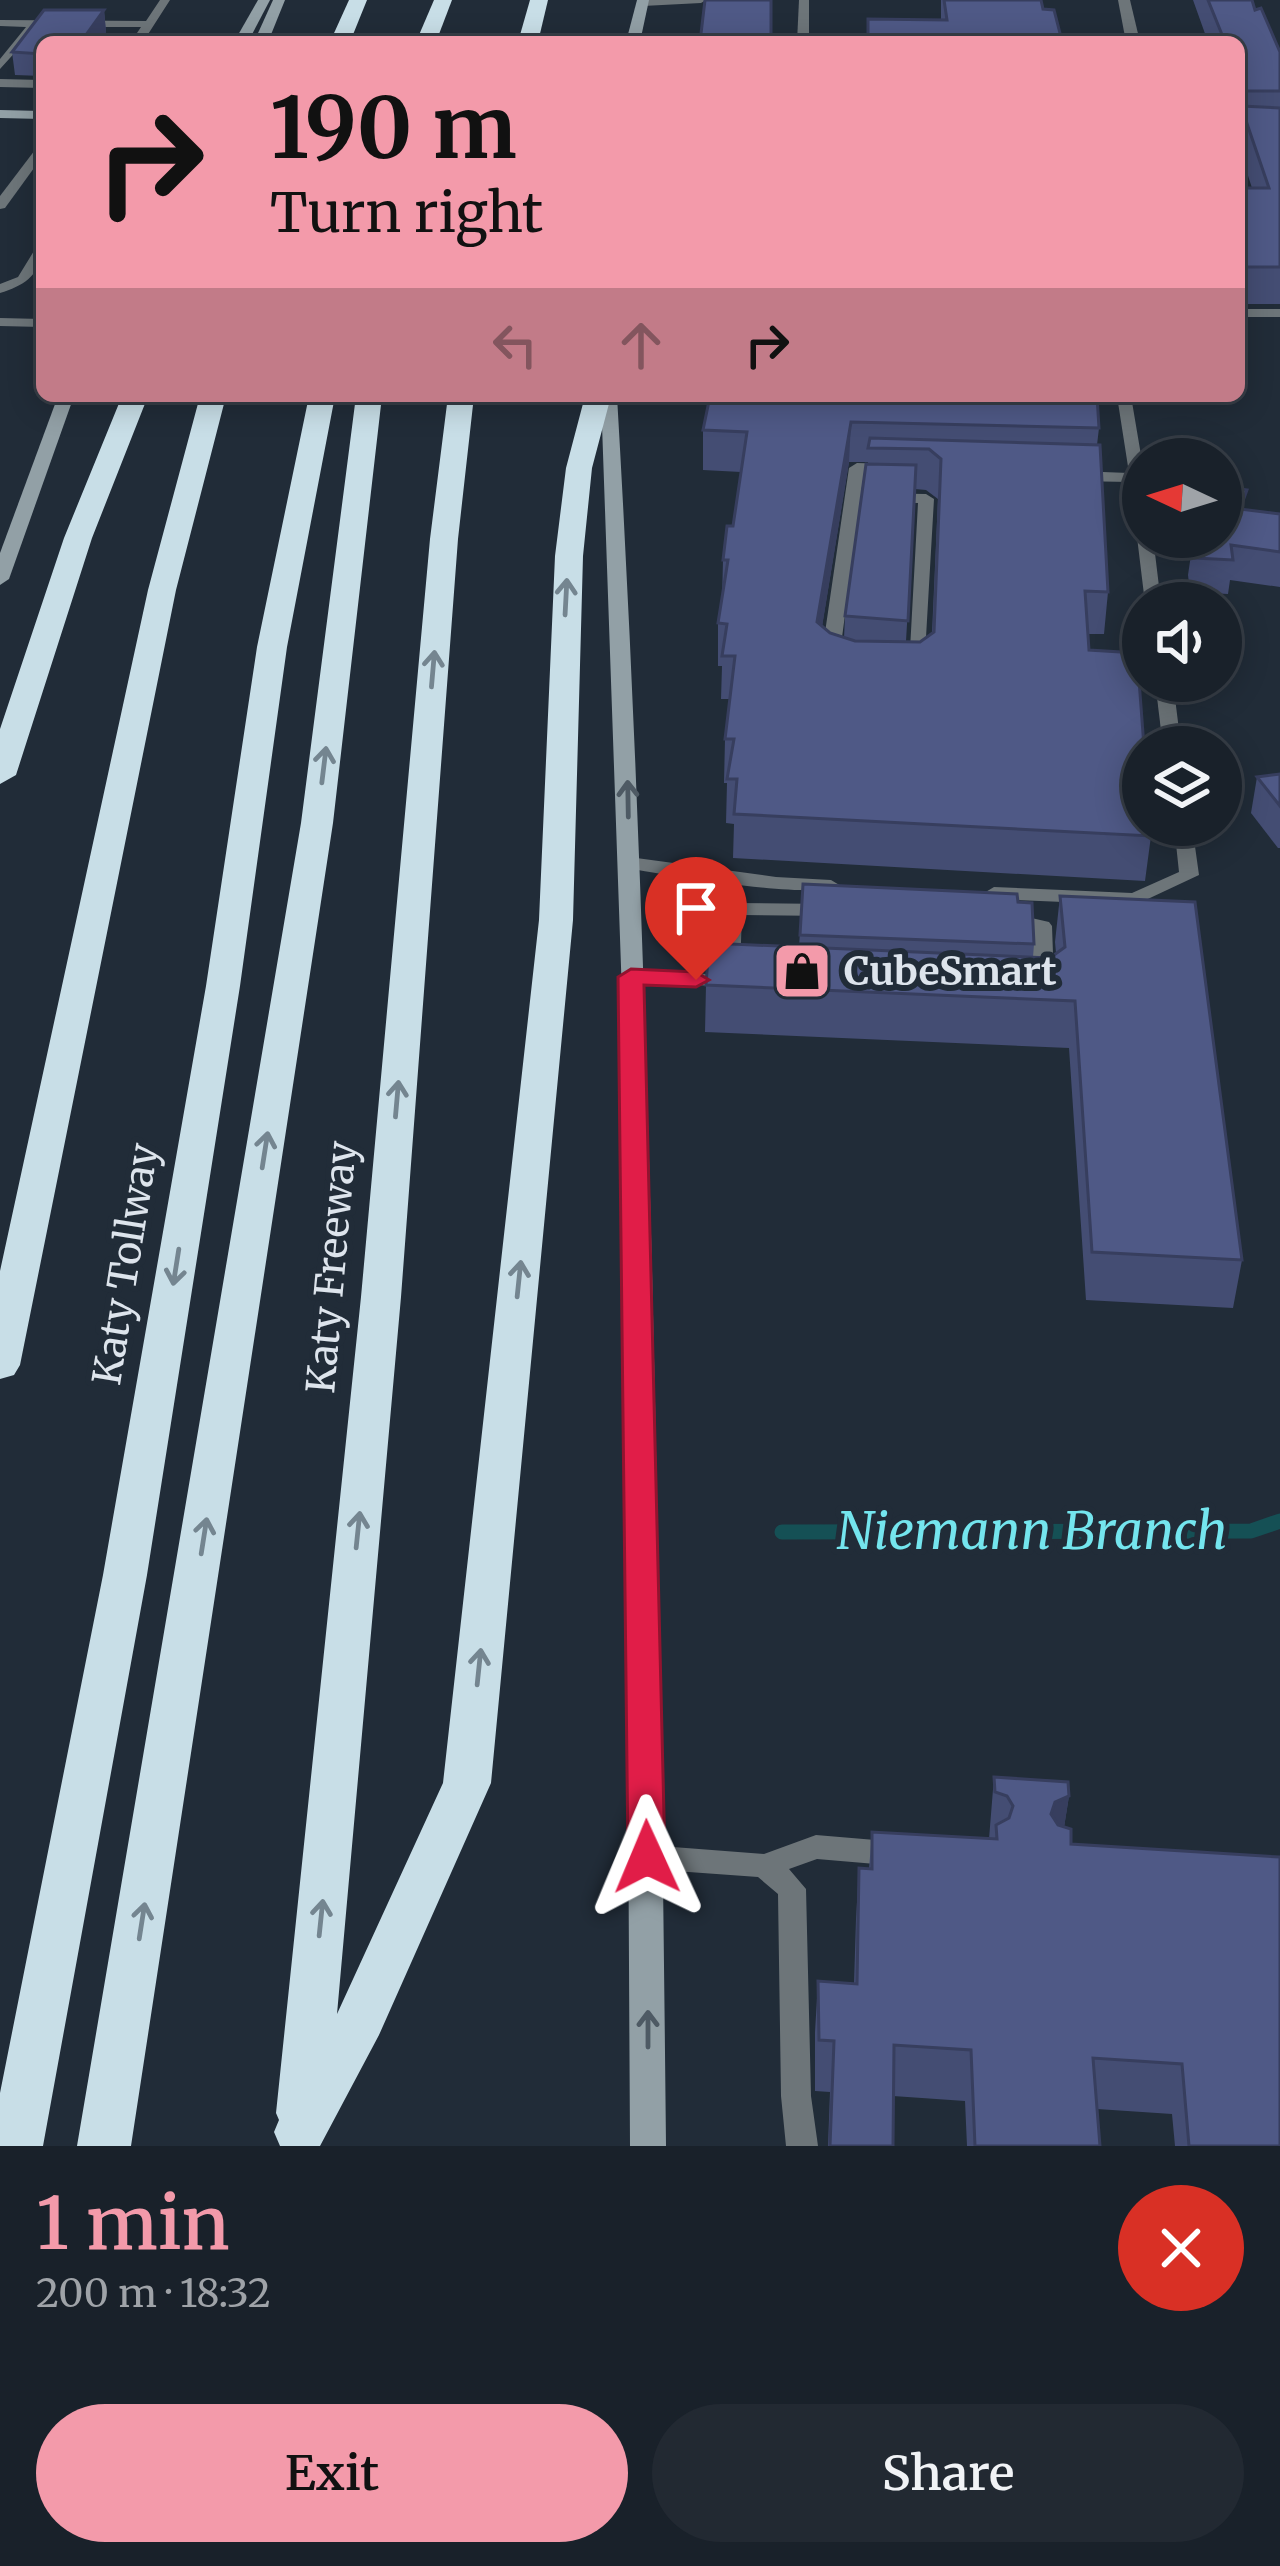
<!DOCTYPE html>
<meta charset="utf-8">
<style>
:root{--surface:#19212a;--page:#222932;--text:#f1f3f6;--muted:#9fa3a8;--line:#373e47;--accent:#f39aaa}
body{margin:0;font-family:Merriweather,serif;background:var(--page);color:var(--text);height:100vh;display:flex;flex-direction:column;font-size:45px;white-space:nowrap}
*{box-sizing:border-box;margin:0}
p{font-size:39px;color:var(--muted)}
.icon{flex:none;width:66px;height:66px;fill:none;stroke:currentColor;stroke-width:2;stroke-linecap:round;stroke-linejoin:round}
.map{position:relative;height:2146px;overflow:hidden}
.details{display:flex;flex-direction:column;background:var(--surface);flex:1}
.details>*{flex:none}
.guide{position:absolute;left:36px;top:36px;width:1209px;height:366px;border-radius:18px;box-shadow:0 6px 30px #0003,0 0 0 3px var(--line);background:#f39aaa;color:#111;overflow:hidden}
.needle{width:78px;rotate:274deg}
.fabs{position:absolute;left:1122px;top:438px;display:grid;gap:24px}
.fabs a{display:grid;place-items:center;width:120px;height:120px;border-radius:50%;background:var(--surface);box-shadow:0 6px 30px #0003,0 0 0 3px var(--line);font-size:60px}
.pin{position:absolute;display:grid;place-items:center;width:102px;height:102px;color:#fff;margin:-123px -51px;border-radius:50% 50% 50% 0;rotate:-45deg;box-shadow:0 0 12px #0007}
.pin .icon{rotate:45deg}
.me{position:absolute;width:132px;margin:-66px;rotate:359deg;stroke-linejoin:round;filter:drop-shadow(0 0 9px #0008)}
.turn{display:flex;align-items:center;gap:42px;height:252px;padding:0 36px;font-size:54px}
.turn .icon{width:156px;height:156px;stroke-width:2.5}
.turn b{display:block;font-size:84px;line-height:102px}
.lanes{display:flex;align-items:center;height:114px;padding:0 36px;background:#0003;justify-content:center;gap:60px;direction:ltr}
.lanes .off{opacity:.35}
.round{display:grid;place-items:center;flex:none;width:126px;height:126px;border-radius:63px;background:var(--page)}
.headline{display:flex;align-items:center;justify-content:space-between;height:204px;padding:0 36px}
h1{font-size:72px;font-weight:600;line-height:90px;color:var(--accent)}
.cta{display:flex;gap:24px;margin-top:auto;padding:24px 36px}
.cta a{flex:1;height:138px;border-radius:72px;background:var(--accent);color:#111;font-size:48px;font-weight:600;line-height:138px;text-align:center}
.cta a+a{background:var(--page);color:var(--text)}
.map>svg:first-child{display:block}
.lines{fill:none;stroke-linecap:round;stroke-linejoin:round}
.stream{stroke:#155055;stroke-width:15}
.lane{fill:#6d7579;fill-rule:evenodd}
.street{fill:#6d7579;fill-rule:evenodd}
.secondary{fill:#92a0a6;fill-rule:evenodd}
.highway{fill:#c8dee7;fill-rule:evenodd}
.wall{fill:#444d73;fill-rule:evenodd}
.shaded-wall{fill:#373e5e}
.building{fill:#4f5986;stroke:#373e5e;stroke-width:3}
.oneway{stroke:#748590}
.oneway2{stroke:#4e5a64}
.route{fill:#e11d48;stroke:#92132f;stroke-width:3}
.labels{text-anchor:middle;stroke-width:12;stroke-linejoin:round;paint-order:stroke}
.poi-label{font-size:39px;font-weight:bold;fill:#dde4ec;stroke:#212c38;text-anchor:start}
.street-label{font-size:39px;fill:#dde4ec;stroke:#212c38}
.near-water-label{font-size:51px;font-style:italic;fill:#74e5ee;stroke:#212c38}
</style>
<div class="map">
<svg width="1280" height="2146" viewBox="0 0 1280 2146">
<rect width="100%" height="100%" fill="#212c38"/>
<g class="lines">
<path class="stream" d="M782,1532l469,-1 29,-10"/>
<g class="lane">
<path d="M160,0h10l-27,42h-12l10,-15h-103l-38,42v-10l26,-32 -26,-1v-6l146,1z"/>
<path d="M706,0l-5,3 -58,3 -6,-3 5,-3z"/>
<path d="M799,0h10v42h-12z"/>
<path d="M0,79l42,1v8l-42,-1z"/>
<path d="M42,145v12l-37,51 -5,1v-13l38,-50z"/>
<path d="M42,245c0,29 -16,40 -42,48v-9l18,-7 19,-31z"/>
<rect x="1239" y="309" width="41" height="8"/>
<path d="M0,318l42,1v8l-42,-1z"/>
<path d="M1117,396h14l12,71v61l-8,-5 -5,-41 -54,-1 -8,-5 8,-5 53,2z"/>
<path d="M857,463l32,1 8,5 -8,5 -25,-1 -3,20 65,1 8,5 -10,173 -6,1 -9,-5 9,-165 -58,-1 -21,158 -9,5 -9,-5 28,-192z"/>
<path d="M1143,533v4h10l8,66h-16l-8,-66z"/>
<path d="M1155,681h18l8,66h-18z"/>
<path d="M1174,825h18l7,50 -64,30 -141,-6 -10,-6 10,-6 138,6 47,-21z"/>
<path d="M629,857l147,20 55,3 10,6c-21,15 -185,-12 -219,-19l-3,-4z"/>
<path d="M732,903l97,1 10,6 -10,6 -87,-1 -2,53 -10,6 -10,-6 2,-59z"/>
<path d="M1010,913l39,9 3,4 2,56 -3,4h-14l-3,-4 -2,-52 -29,-7 -3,-4z"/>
<path d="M631,971l102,4 10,6 -10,6 -109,-6 -3,-4 3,-4z"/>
<path d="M816,1835l83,7 10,4 4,8 -4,8 -10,4 -82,-7 -28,10 17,20 5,207 7,50h-32l-5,-50 -3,-202 -20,-17 -111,-8 -10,-4 -4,-8 4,-8 10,-4 117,9z"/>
</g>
<path class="street" d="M1118,0h12l10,42h-14z"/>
<g class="secondary">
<path d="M258,0h12l-22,42h-14z"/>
<path d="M273,0h12l-17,42h-14z"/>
<path d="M637,0h12l-9,42h-14z"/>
<path d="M0,110l42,1v8l-42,-1z"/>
<path d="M58,396h16l-65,183 -9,6v-32z"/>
<path d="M601,396h16c34,583 43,1166 49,1750h-36l-6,-1094z"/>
</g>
<g class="highway">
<path d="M349,0h18l-17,42h-20z"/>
<path d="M434,0h18l-16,42h-20z"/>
<path d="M530,0h18l-10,42h-20z"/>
<path d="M122,396h26l-56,142 -76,237 -16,9v-55l64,-191z"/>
<path d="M200,396h26l-50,194 -156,775 -6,10 -14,4v-108l148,-681z"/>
<path d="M309,396h26l-48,251 -47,339 -93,589 -104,571h-43v-53l103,-518 103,-589 51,-339z"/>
<path d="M356,396h26l-49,427 -202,1323h-54l224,-1323z"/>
<path d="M448,396h26l-16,143 -57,758 -64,717 106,-231 96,-863 16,-364 11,-88 19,-72h26l-19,72 -9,88 -10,364 -82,863 -112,252 -59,111h-40l-6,-14 5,-12 -3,-7 85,-816 69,-758z"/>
</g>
</g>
<g class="wall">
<path d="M941,0h100l2,9 19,32 -195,-3 1,-19 73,1z"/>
<path d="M1193,0h59l3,10 25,42v252h-41v-116h13l-13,-40v-106h-31z"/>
<path d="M44,10h60l2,22 -7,10h-57v34l-27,-1 -3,-23z"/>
<path d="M710,396l389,32 -2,17 11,147 -4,42h-16l1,16 62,186 -6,45 -412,-23 1,-34 -8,-1 1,-40h-3l1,-44 5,-40h-9l1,-33h-4v-43l4,-23 1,-40 10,-34 8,-54 -38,-2v-40zM849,462h19l-23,154 -1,22 -14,-5 -8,-7zM915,489l11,1 12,9 -6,134 -12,9 -14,-1z"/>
<path d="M1244,510l36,4v73l-50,-7 -2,14 -38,-2 -2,-17 5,-34z"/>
<path d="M1280,774v74h-2l-27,-35 6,-36z"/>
<path d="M803,884l215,18 16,42 -1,13 17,1 6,-5 -1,-11 5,-46 182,364 -9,48 -147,-8 -17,-252 -364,-16 1,-47 93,-38z"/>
<path d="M994,1777l75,19 -5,31 7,17 209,302h-105l-3,-32 -75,-5 3,37h-133l-2,-45 -72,-5v50h-65l2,-54 -15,-1v-59l3,-51 36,3 2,-65 3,-51 10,1 3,-37 117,7z"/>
</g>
<g class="shaded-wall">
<path d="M104,10l2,22 -7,10h-18z"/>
<path d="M1244,267l-5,37v-31z"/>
<path d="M851,422l-2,40 -33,202 1,-42z"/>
<path d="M1069,1796l-8,51 -10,-33 4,-12z"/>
</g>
<g class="building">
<path d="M705,0h66v42h-71z"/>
<path d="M944,0h97l2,9 11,1 8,31 6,1h-230v-5l30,1v-19l79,1z"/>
<path d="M1208,0h44l3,10 6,-2 19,44v39h-36l-5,8v-57h-14z"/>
<path d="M44,10h60l-23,32h-39v12l-30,-2z"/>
<path d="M1241,106l39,2v159h-36l-5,6v-85h30z"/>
<path d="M710,396h387l2,32 -248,-6 -34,200 13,11 25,8 65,1 14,-10 7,-173 -12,-10 -61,-1 2,-10 230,7 8,147 -23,-1 4,59 48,3 7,94 -1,78h7l1,11 -417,-22 3,-35h-10l7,-40h-9l10,-83h-13l5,-32 -9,-1 10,-63h-5l4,-34h6l14,-94 -44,-2z"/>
<path d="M866,464l50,1 -8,156 -63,-5z"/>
<path d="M1221,486l26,4 -7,19 40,5v38l-49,-7 2,15 -38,-2 -2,-17 1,-4h27z"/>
<path d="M1280,774v32l-23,-29z"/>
<path d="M803,884l214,10 1,8 14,1 2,41 -234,-9z"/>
<path d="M1060,896l135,6 47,358 -150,-8 -17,-251 -369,-16 3,-42 341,15 15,-11z"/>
<path d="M994,1777l74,5 1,14 -14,6 -4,12 7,11 13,4v15l209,13v289h-91l-7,-82 -89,-6 7,88h-125l-4,-96 -77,-5 -1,101h-63l4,-105 -15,-1 -1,-59 39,3 2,-116 13,1v-37l125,7 -1,-14 13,-7 4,-12 -6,-10 -12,-4z"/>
</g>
<defs><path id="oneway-shaft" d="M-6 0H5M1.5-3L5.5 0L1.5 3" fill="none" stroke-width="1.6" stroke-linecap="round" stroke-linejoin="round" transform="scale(3)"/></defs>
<g class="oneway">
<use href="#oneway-shaft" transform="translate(566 597) rotate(-87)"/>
<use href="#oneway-shaft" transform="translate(433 669) rotate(-85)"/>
<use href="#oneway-shaft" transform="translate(324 765) rotate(-83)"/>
<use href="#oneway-shaft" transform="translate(397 1099) rotate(-85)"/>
<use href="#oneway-shaft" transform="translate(265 1150) rotate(-81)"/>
<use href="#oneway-shaft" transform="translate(176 1267) rotate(99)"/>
<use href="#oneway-shaft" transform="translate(519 1279) rotate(-84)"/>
<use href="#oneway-shaft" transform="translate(358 1530) rotate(-84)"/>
<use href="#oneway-shaft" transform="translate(204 1536) rotate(-81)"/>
<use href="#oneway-shaft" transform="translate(479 1667) rotate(-84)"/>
<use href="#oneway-shaft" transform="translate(321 1918) rotate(-84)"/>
<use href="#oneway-shaft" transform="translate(142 1921) rotate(-81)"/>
</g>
<g class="oneway2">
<use href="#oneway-shaft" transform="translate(628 799) rotate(-91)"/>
<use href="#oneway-shaft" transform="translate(648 2029) rotate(-90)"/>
</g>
<path class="route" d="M631,969l65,3 13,8 -13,7 -52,-2 21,872 -5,11 -13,5 -13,-5 -6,-11 -10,-880z"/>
<defs>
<g id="shop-square" transform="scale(3)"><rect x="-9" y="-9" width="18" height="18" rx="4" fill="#f39aaa" stroke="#212c38"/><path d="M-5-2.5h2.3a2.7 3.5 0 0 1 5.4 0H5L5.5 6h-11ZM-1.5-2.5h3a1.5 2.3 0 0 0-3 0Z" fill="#111"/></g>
</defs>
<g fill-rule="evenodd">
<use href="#shop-square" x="802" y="971"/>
</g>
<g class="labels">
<g class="poi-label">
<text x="844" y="985">CubeSmart</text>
</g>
<g class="street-label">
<text transform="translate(125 1264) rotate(-81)" y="14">Katy Tollway</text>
<text transform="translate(331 1267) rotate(-85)" y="14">Katy Freeway</text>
</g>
<g class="near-water-label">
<text x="1032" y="1549">Niemann Branch</text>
</g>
</g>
</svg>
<div class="fabs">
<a><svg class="needle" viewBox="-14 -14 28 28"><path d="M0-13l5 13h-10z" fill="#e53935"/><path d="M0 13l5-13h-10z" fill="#9fa3a8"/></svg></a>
<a><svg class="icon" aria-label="sound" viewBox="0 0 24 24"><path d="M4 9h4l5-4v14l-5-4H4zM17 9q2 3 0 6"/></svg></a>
<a><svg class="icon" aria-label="layers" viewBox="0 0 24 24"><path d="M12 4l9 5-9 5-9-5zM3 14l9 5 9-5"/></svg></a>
</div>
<div class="pin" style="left:696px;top:980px;background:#d93025"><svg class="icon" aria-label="arrive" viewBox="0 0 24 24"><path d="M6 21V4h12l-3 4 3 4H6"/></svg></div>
<svg class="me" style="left:647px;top:1857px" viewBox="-20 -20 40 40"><path d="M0-17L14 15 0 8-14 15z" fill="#e11d48" stroke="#fff" stroke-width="4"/></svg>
<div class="guide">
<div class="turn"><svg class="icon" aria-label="right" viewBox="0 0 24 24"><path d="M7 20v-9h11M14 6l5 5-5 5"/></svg><div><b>190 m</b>Turn right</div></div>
<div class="lanes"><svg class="icon off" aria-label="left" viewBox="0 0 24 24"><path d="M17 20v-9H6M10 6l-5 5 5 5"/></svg><svg class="icon off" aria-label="ahead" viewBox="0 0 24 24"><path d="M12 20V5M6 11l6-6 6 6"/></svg><svg class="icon" aria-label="right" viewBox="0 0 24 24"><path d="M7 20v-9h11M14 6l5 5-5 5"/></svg></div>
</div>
</div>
<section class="details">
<div class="headline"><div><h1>1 min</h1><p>200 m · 18:32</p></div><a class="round" style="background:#d93025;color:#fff"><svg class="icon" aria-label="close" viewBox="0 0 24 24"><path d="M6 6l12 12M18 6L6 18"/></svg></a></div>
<div class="cta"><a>Exit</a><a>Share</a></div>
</section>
